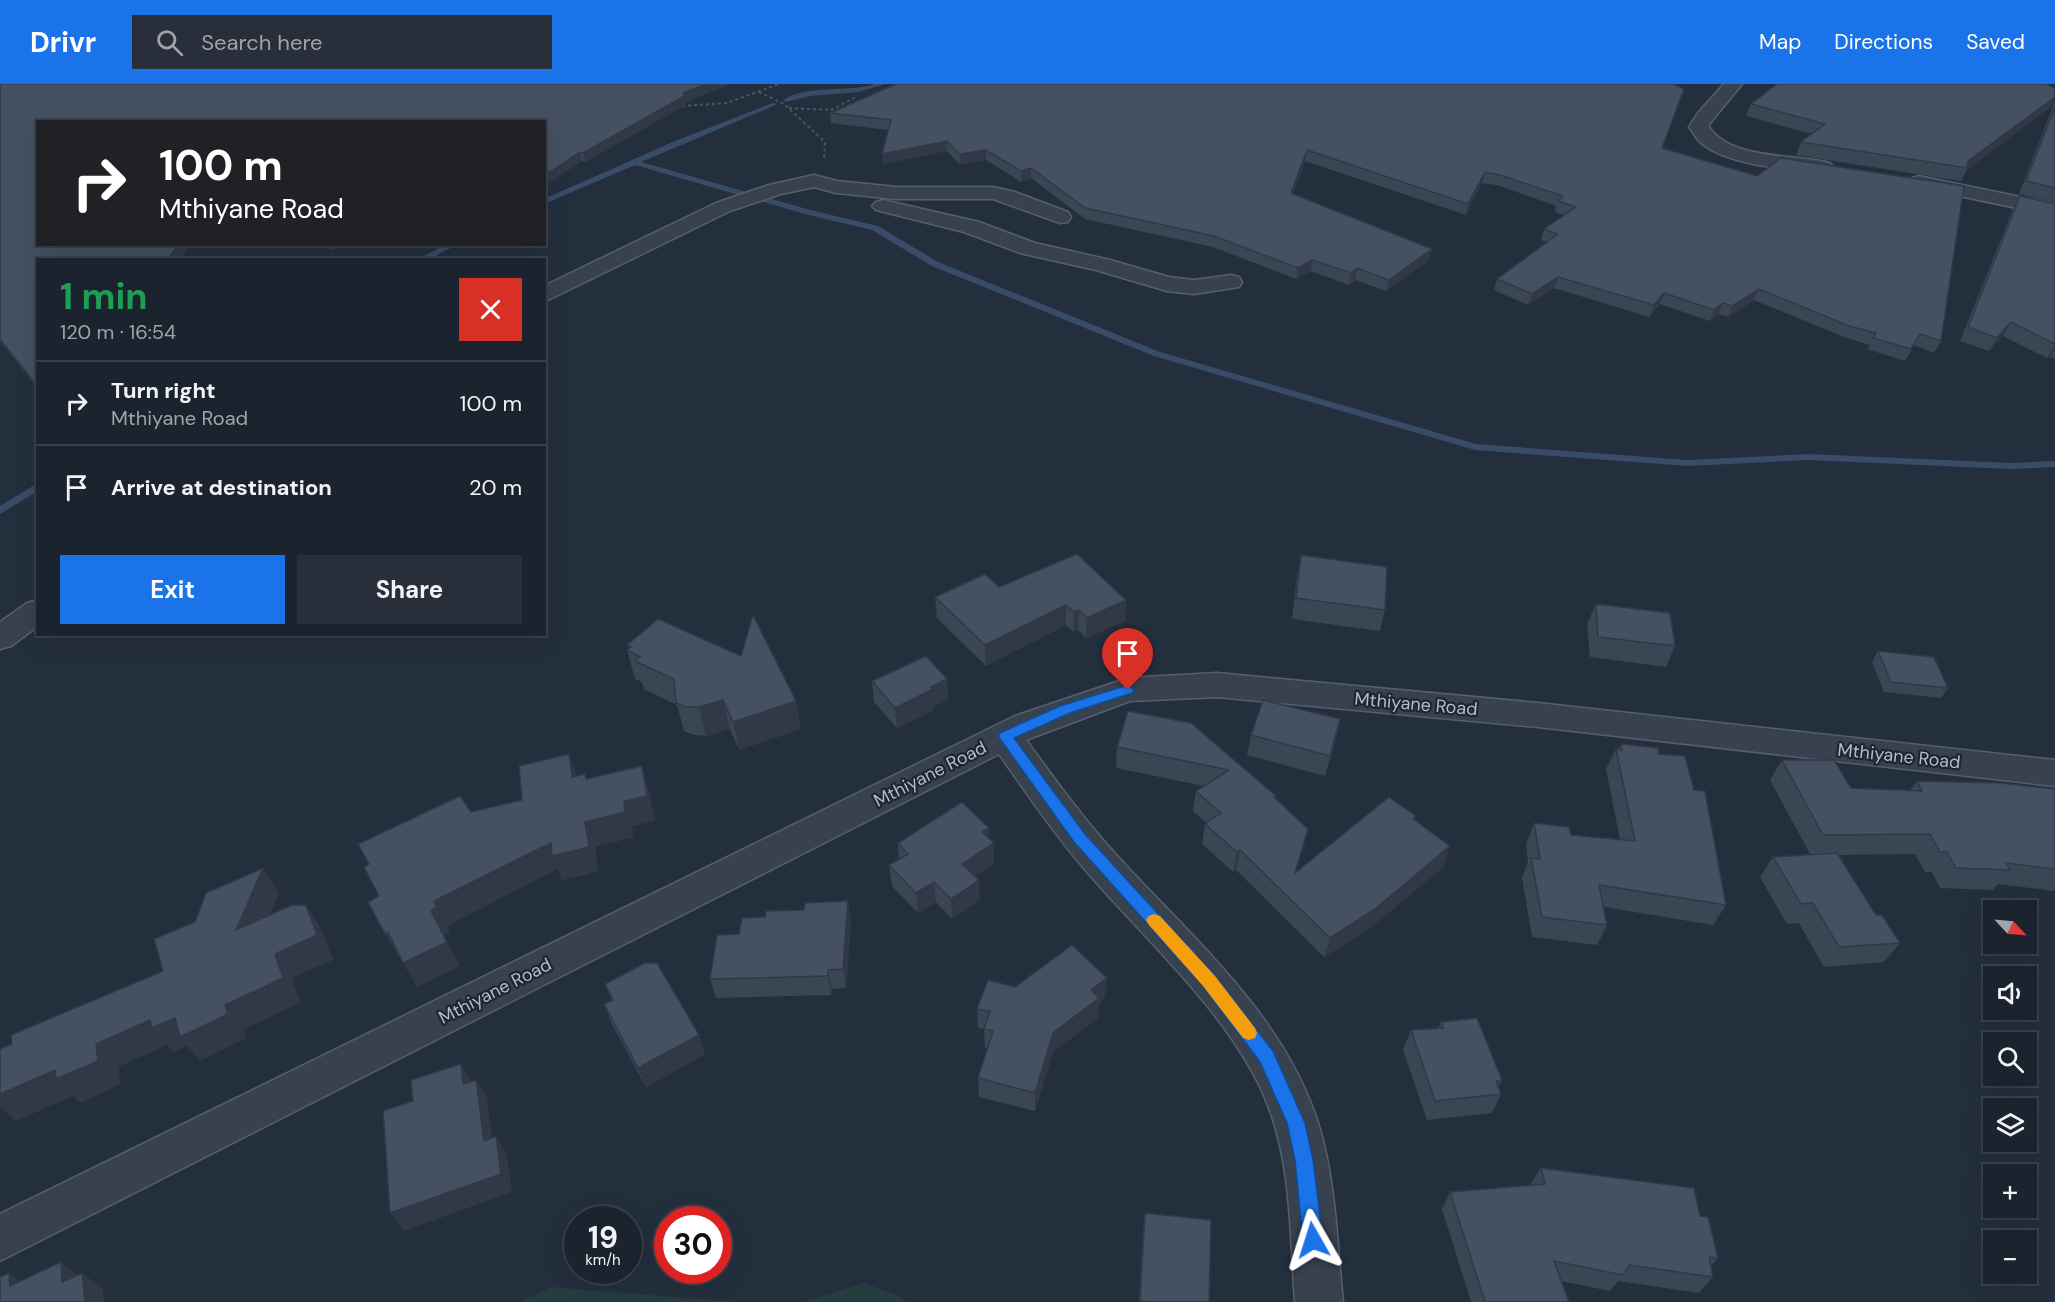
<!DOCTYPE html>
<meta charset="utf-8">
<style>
:root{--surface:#1b232e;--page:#282f3a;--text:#f1f3f6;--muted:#a0a4aa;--line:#39404a;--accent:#1a73e8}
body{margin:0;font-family:"DM Sans",sans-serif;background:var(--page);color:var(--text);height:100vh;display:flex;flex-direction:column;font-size:22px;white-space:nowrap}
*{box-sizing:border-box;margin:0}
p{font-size:20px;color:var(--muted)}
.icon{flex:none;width:33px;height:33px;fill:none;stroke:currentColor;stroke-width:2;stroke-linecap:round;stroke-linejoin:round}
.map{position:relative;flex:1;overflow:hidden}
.side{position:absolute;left:36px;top:174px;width:510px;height:378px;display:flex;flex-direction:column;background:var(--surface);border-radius:0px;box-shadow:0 6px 24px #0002,0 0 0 2px var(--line)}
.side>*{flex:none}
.guide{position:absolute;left:36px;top:36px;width:510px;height:126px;border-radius:0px;box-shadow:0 6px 24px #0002,0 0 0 2px var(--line);background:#202124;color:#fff;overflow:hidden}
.needle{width:39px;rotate:116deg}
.controls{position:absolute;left:1983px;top:816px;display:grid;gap:12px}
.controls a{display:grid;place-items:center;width:54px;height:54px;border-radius:0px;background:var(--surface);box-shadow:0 6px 24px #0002,0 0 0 2px var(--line);font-size:30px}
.speed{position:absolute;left:564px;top:1122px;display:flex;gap:12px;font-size:30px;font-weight:700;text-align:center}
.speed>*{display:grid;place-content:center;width:78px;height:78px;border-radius:50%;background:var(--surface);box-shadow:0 6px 24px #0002,0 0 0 2px var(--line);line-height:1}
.speed small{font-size:15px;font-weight:400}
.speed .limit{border:9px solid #d22;background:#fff;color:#111}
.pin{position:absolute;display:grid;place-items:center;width:51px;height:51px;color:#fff;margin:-62px -26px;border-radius:50% 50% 50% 0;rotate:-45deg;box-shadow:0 0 6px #0007}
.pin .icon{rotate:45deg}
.me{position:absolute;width:66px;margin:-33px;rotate:354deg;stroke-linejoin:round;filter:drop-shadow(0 0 4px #0008)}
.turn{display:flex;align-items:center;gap:21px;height:126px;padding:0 24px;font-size:27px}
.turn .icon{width:78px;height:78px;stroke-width:2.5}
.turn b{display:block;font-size:42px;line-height:51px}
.round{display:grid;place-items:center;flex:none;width:63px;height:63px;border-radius:0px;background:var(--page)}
.overview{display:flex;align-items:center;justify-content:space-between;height:102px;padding:0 24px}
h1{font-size:36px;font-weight:700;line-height:45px;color:#1e9e55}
.action{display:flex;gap:12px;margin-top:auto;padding:12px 24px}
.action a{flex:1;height:69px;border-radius:0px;background:var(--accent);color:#fff;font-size:24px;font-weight:700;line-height:69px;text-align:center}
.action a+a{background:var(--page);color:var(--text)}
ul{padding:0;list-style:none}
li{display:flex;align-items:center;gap:18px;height:84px;padding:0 24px;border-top:2px solid var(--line)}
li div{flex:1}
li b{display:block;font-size:22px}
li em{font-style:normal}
header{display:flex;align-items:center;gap:36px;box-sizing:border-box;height:84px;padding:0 30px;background:var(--accent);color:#fff}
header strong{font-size:28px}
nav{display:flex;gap:33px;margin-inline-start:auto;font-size:21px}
.search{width:420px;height:54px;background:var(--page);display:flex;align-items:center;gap:15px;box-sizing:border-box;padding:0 21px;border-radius:0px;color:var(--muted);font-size:22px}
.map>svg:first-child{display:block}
.green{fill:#263c3f}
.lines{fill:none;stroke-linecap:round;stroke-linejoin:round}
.stream{fill:#394c67;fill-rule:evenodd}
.minor-casing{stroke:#565f6c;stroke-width:3}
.path{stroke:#44595c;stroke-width:2;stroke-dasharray:3 3;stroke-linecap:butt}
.minor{fill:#38414e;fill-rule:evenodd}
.wall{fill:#3b4654}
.shaded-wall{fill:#303945}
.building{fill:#455162;stroke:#303945;stroke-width:1.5}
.route{fill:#1a73e8;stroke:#114b97;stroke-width:1.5}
.slow{fill:#f59e0b}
.labels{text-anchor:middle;stroke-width:4.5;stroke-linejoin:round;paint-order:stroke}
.street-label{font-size:18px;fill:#b4bcc9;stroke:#1d2633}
</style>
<header>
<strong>Drivr</strong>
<div class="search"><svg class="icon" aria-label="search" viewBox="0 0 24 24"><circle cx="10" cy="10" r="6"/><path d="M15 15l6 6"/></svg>Search here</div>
<nav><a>Map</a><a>Directions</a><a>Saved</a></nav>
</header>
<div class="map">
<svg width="2055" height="1218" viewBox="0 0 2055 1218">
<rect width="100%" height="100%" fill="#242f3e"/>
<g class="green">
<path d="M864,1199l36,13 6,6h-102z"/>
<path d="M551,1203l186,15h-218z"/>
</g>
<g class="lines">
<g class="stream">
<path d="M875,0h10l-26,8 -49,4 -24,6 -3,-2c26,-16 63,-7 92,-16z"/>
<path d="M773,19l5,1 -137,58 169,48 68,16 60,36 222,90 316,92 211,16 122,-6 201,9 45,-2v6l-45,2 -201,-9 -122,6 -212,-16 -321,-94 -222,-90 -60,-36 -67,-16 -170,-49 -91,39v-5l131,-58z"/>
<path d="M447,160h11l-30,16h-12z"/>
<path d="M38,399v8l-38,23v-8z"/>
</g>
<g class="minor-casing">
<g id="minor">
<path d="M1724,0h18l-32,39 -1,4c22,33 86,27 121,36l3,4 -3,4 -7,2c-35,-4 -95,-7 -123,-31 -4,-4 -7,-10 -11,-15l9,-14z"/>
<path d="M814,91l23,6 59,6h97l22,5 53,20 3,5 -3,5 -8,1 -67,-24h-97l-60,-6 -22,-6 -33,7 -51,17 -186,91v-16l172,-83 53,-18z"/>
<path d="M1919,92l136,28v12l-143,-30 -3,-4 3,-4z"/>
<path d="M883,116l96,22 56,21 75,17 59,17 25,3 37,-5 8,2 3,5 -3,5 -45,7 -27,-3 -71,-21 -76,-17 -56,-21 -88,-22 -4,-4 4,-4z"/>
<path d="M38,516v26l-27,20 -11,3v-27l27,-19z"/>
<path d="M1217,589l321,30 517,57v26l-517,-59 -321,-30 -87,4 -104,39c30,41 59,81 93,118 75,82 166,158 200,268 17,56 18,118 24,176h-48c-5,-64 -3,-133 -26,-194 -31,-84 -115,-160 -174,-227 -36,-40 -65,-83 -96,-127l-999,507v-47l1015,-498 113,-38z"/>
</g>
</g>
<g class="path">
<path d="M759,8l25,12 41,38 -1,16"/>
<path d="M682,22l45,-3 52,-19"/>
<path d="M789,24l42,2 25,-13"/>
</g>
<use href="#minor" class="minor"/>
</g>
<g class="wall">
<path d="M0,0h730l-43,17v3l-102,58 -3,-1 -38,-39 -506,122h153l-12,16h-141v129l-38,-48z"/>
<path d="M894,0h780l-12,64 279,193 -7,12 -20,-8 -9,16 -38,-12 3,-4 -26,-8 -90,-37 -26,17 -9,-3 -9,7 -50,-17 -11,13 -95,-29 -26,17 -34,-15 3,-11 50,-37 -6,-2 3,-11 20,-14 -9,-3 1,-6 -59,-21 -15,-2 -16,32 -161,-54 -12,33 139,55 -3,11 -43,31 -31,-11 -6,5 -38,-14 -15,8 -83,-32 -128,-28 -54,-41 -10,4 -35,-22 -26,5 -13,-14 -64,13 -1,-10 6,-24 -57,-7 -1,-10z"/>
<path d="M2055,4v114l-36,-8 35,-90 -88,67 -5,10 -165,-26 5,-13 11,-8 -66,-18 5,-12z"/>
<path d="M2020,112l35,8v155l-5,-2 -3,1 -44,-22 -14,15 -29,-10 53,-132z"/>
<path d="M325,160h27l-20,6z"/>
<path d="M1301,471l84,55 -5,21 -88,-12 5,-43z"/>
<path d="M999,503l127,13 -1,21 -39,17 -8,-8 -5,2 -7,-7 -80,41 -49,-48 -2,-21z"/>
<path d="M1596,520l79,42 -9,21 -76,-10 -3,-33z"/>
<path d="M627,561l174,84 -62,21 -9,-21 -24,7 -12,-1 -10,-4 -7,-26 -33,-16 -2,-7 -7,-3 -8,-29 2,-1z"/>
<path d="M1878,567l70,37 -7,10 -57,-6 -12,-30z"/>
<path d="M947,595l1,21 -14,6v4l-37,18 -23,-26 -2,-21z"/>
<path d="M1128,627l148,85v2l32,31 -12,42 120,-55 -1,4 35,26 -7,21 -74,62 -45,28 -88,-87 -3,2 -31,-28 3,-20 2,-1 -14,-12 3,-20 8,-5 -88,-18 1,-21z"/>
<path d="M1251,651l85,5 -11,36 -78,-21z"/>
<path d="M1621,660l38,10 67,151 -13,20 -109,-18 3,18 -10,20 -65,-8 -10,-59 6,-15 -2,-19 8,-21 37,12 49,5 -14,-71 10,-20h2z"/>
<path d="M1782,676l69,28 59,2 7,-9 138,8v102l-57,-7 -5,6 -53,-2 -8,-16h-7l-10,-18 -76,1 37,60 24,28 -16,19 -60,5 -25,-44 -12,1 -27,-47 13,-20 37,-3 -40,-74z"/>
<path d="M989,755l5,24 -19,13 5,24 -28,19 -16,-17 -18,11 -26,-27 -3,-21 10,-6 -1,-16z"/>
<path d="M848,817l3,19 -5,68 -14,1 -1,6 -115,3 -6,-19 29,-45 26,-17z"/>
<path d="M1107,894l-2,20 -6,5 -1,15 -45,34 -18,59 -56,-14 -1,-19 10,-29 -3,-1 -1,-19 -6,-1 -1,-19 38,-22z"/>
<path d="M605,900l100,70 -59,33 -34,-63 -8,-20 8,-3z"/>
<path d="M1441,938l61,58 -4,7 3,7 -9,19 -65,7 -24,-70 8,-20 27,-2z"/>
<path d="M1541,1084l159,48 18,42 -7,8 2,11 -14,16 -81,-12 -8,10 -49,-10 8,21h-98l-29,-93 8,-17 80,-7z"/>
<path d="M1145,1129l64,89h-70l4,-72z"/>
</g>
<g class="shaded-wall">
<path d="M706,0h24l-43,17v3l-102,58 -2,-9 100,-60z"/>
<path d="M2055,13l-1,7 -88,67 2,-10z"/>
<path d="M947,57v10l-64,13 -1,-10z"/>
<path d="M986,66v10l-26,5v-11z"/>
<path d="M1307,66l-2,11 -16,43 2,-11z"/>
<path d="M580,68l2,9 -38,26v-11z"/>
<path d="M1031,84v10l-10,4v-11z"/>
<path d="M1485,88l-3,11 -16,32 2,-11z"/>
<path d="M179,160h12l-12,16h-12z"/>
<path d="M330,160h22l-20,6z"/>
<path d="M1432,165l-3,11 -43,31 3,-11z"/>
<path d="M1312,176l-1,11 -15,8 2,-11z"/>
<path d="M1357,184l-2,12 -6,5 2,-12z"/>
<path d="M1558,193l-4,11 -26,17 4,-11z"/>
<path d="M1759,205l-5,11 -26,17 4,-11z"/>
<path d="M1664,209l-4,11 -11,13 5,-12z"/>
<path d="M1723,219l-4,11 -9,7 4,-11z"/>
<path d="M2011,238l-8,14 -14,15 8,-13z"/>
<path d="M2055,261v4l-5,8 -3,1z"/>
<path d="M1126,516l-1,21 -39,17 1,-20z"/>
<path d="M1066,521v20l-80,41 -1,-21z"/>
<path d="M1079,526l-1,20 -5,2 1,-20z"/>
<path d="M947,595l1,21 -14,6v4l-37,18 -2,-20 36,-21z"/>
<path d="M723,616l7,29 -24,7 -7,-29z"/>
<path d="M796,617l5,28 -62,21 -6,-28z"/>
<path d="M1340,635l-4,21 -11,36 5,-20z"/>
<path d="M569,670l9,26 -6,-3z"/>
<path d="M642,682l7,25 6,30 -23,5 2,11 -39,10 3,24 -36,10 -4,-12 -111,57 -13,-25 117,-58 34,-21 39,-21z"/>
<path d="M989,744v18l5,-3v20l-31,21 -1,-20 20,-32z"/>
<path d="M1308,745l-5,20 -13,44 5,-20z"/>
<path d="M1450,762l-7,21 -74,62 -45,28 6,-19z"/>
<path d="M1240,766l-4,20 -3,2 4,-20z"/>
<path d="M263,784l16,25 -26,62 -17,-25z"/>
<path d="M979,796l1,20 -28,19 -1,-20z"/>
<path d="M934,798l2,20 -18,11 -2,-20z"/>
<path d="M848,817l3,19 -5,68 -3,-19z"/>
<path d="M306,821l16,25 11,30 -41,18 8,25 -56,26 2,9 -46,23 -13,-15 -14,6 -6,-7 -49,22 3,17 -41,19 -7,-7 -57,25 -16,-14v-13l96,-50 54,-24 25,-2 50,-13 50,-51z"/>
<path d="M437,823l13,25 -6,3 16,31 -43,21 -14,-24 28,-52z"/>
<path d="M388,848l14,25 -3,1 -14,-24z"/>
<path d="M828,886l4,19 -1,6 -3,-19z"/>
<path d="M1107,894l-2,20 -6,5 -1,15 -45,34 -18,59v-18l18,-60 38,-43z"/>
<path d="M699,951l6,19 -59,33 -8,-19z"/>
<path d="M461,980l11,19 -9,1z"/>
<path d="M476,996l11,18 8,61 -11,-18z"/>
<path d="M496,1052l11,19 5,37 -108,39 -14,-18z"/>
<path d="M61,1178l21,17 -20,3z"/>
<path d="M9,1189l22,17 -21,-4z"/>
<path d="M82,1189l21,16 1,13h-19z"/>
</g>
<g class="building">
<path d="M0,0h706l-23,9 3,2 -103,58 -3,-1 -36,24v-54h-506v122h141l-12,16h-129v127l-38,-48z"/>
<path d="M896,0h778l10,5 -22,59 95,28 24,-18 183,28 -23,155 -21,-7 -9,15 -38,-11 3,-5 -27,-7 -90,-37 -27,17 -9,-3 -9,7 -50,-17 -10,12 -96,-28 -26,17 -35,-15 61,-45 -14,-5 32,-22 -18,-6 5,-5 -63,-21 -15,-3 -17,32 -161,-54 -16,43 141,56 -43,31 -32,-12 -6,5 -39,-13 -14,8 -84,-32 -129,-28 -54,-40 -10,3 -35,-21 -26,4 -13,-13 -65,13 9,-34 -61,-7z"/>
<path d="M1777,0h269l9,4v9l-87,64 -1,7 -166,-26 24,-18 -74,-20z"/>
<path d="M2055,23v81l-29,-7z"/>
<path d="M2020,112l35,8v140l-44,-22 -14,16 -29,-11z"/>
<path d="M1077,470l49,46 -39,18 -8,-8 -5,2 -8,-7 -81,40 -50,-48 50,-23 14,13z"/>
<path d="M1301,471l86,12 -2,43 -89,-12z"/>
<path d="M1596,520l74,9 5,33 -77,-9z"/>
<path d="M753,531l43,86 -63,21 -10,-22 -24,7h-12l-11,-4 -2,-24 -39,-18 5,-4 -13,-7 4,-3 -4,-2 31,-26 83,37z"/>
<path d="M1878,567l56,6 14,31 -57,-6z"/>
<path d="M926,572l21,23 -16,8 2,2 -38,19 -23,-27z"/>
<path d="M1263,616l77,19 -10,37 -79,-21z"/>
<path d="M1128,627l63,12 85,73 -2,1 34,32 -13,44 94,-76 27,19 -3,3 37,27 -75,63 -45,29 -90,-88 -3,2 -32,-28 16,-11 -25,-22 33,-21 -112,-23z"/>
<path d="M1621,660l37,4 1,6 26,2 9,34 11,1 21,114 -127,-20 8,40 -65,-8 -11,-59 9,1 -6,-36 35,4 2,8 64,6 -19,-92 6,1z"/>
<path d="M569,670l3,23 13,-3 1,5 56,-13 5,30 -23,5 1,11 -40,10 4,25 -37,9 -1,-13 -117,58 3,6 -6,4 16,31 -44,21 -15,-31 -3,2 -17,-32 11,-6 -15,-29 5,-3 -11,-20 102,-48 11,16 51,-12 -3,-34z"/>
<path d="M1782,676h52l17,28 71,3 -5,-10 83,2 55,6v80l-49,-6 4,7 -54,-2 -9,-16h-7l-10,-18 -107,1z"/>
<path d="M962,718l27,26 -7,4 12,11 -32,21 17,16 -28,19 -17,-17 -18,11 -27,-28 19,-11 -10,-11z"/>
<path d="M1837,769l39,62h6l18,28 -61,4 -26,-44 -12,1 -28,-47z"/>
<path d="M263,784l-27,62 56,-25h14l11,30 -42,19 8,24 -58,27 3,9 -48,23 -5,-19 -23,10 -2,-8 -54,24 2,17 -42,18 -1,-9 -55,24v-45l12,-5 -1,-9 152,-64 -9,-32 41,-17 11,-29z"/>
<path d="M848,817l-5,68 -15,1v6l-118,3 7,-44 22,-1 3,-16 23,-1 1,-6 38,-1 1,-7z"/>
<path d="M1072,861l35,33 -16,12 8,8 -46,35 -18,60 -57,-15 15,-47 -9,-2 6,-18 -13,-2 11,-29 27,7z"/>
<path d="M645,879h12l42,72 -61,33 -34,-64 9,-4 -8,-16z"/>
<path d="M1477,934l25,62 -6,1 5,13 -66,7 -24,-71 32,-2 -2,-6z"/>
<path d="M461,980l2,20 13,-4 8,61 12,-5 5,38 -111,39 -7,-102 30,-10 -2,-21z"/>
<path d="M1541,1084l153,20 6,28 8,1 10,41 -9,-1 4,20 -84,-12 -6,10 -69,-14 15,41h-84l-35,-110 95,-8z"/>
<path d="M1145,1129l66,7 -2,82h-56l-13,-1z"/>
<path d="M61,1178l1,20 20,-9 3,29h-85v-25l9,-4 1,13z"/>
</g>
<path class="route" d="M1128,601l6,5 -2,3 -62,20 -56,25 71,96 130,142 58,75 32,72 8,37 10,80 -3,7 -7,3 -7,-3 -3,-7 -8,-80 -8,-37 -27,-61 -57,-76 -129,-144 -76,-106 2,-3 60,-27z"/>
<path class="slow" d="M1154,830l6,2 55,60 40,52 2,5 -2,5 -6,2 -6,-2 -40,-52 -54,-61 -3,-5 3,-4z"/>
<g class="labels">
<g class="street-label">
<text transform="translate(1416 620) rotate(5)" y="6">Mthiyane Road</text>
<text transform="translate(1899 672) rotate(6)" y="6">Mthiyane Road</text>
<text transform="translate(930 690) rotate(-27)" y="6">Mthiyane Road</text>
<text transform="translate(495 907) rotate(-27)" y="6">Mthiyane Road</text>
</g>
</g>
</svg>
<div class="controls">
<a><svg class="needle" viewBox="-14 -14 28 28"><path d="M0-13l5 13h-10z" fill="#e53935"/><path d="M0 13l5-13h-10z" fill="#a0a4aa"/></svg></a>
<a><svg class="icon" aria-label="sound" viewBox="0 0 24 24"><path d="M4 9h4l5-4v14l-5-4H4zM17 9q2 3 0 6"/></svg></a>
<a><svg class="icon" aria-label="search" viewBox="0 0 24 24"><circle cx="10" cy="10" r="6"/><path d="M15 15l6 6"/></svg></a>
<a><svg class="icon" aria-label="layers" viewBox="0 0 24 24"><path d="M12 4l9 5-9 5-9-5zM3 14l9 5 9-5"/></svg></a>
<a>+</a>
<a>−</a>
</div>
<div class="speed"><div>19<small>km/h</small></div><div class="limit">30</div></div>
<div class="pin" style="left:1128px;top:606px;background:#d93025"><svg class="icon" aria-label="arrive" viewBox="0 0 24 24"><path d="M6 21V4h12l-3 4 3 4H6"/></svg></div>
<svg class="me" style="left:1313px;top:1156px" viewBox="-20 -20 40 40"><path d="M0-17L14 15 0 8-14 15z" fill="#1a73e8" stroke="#fff" stroke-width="4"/></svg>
<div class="guide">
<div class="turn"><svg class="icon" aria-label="right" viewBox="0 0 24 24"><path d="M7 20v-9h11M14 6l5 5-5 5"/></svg><div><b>100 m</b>Mthiyane Road</div></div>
</div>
<section class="side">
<div class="overview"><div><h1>1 min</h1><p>120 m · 16:54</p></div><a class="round" style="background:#d93025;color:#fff"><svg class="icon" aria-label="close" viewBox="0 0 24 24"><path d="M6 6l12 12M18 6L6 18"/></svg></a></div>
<ul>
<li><svg class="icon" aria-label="right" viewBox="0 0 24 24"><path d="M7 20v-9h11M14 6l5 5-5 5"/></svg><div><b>Turn right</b><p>Mthiyane Road</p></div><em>100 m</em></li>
<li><svg class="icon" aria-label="arrive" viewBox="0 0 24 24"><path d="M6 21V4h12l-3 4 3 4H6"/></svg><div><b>Arrive at destination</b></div><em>20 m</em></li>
</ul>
<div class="action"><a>Exit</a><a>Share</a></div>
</section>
</div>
